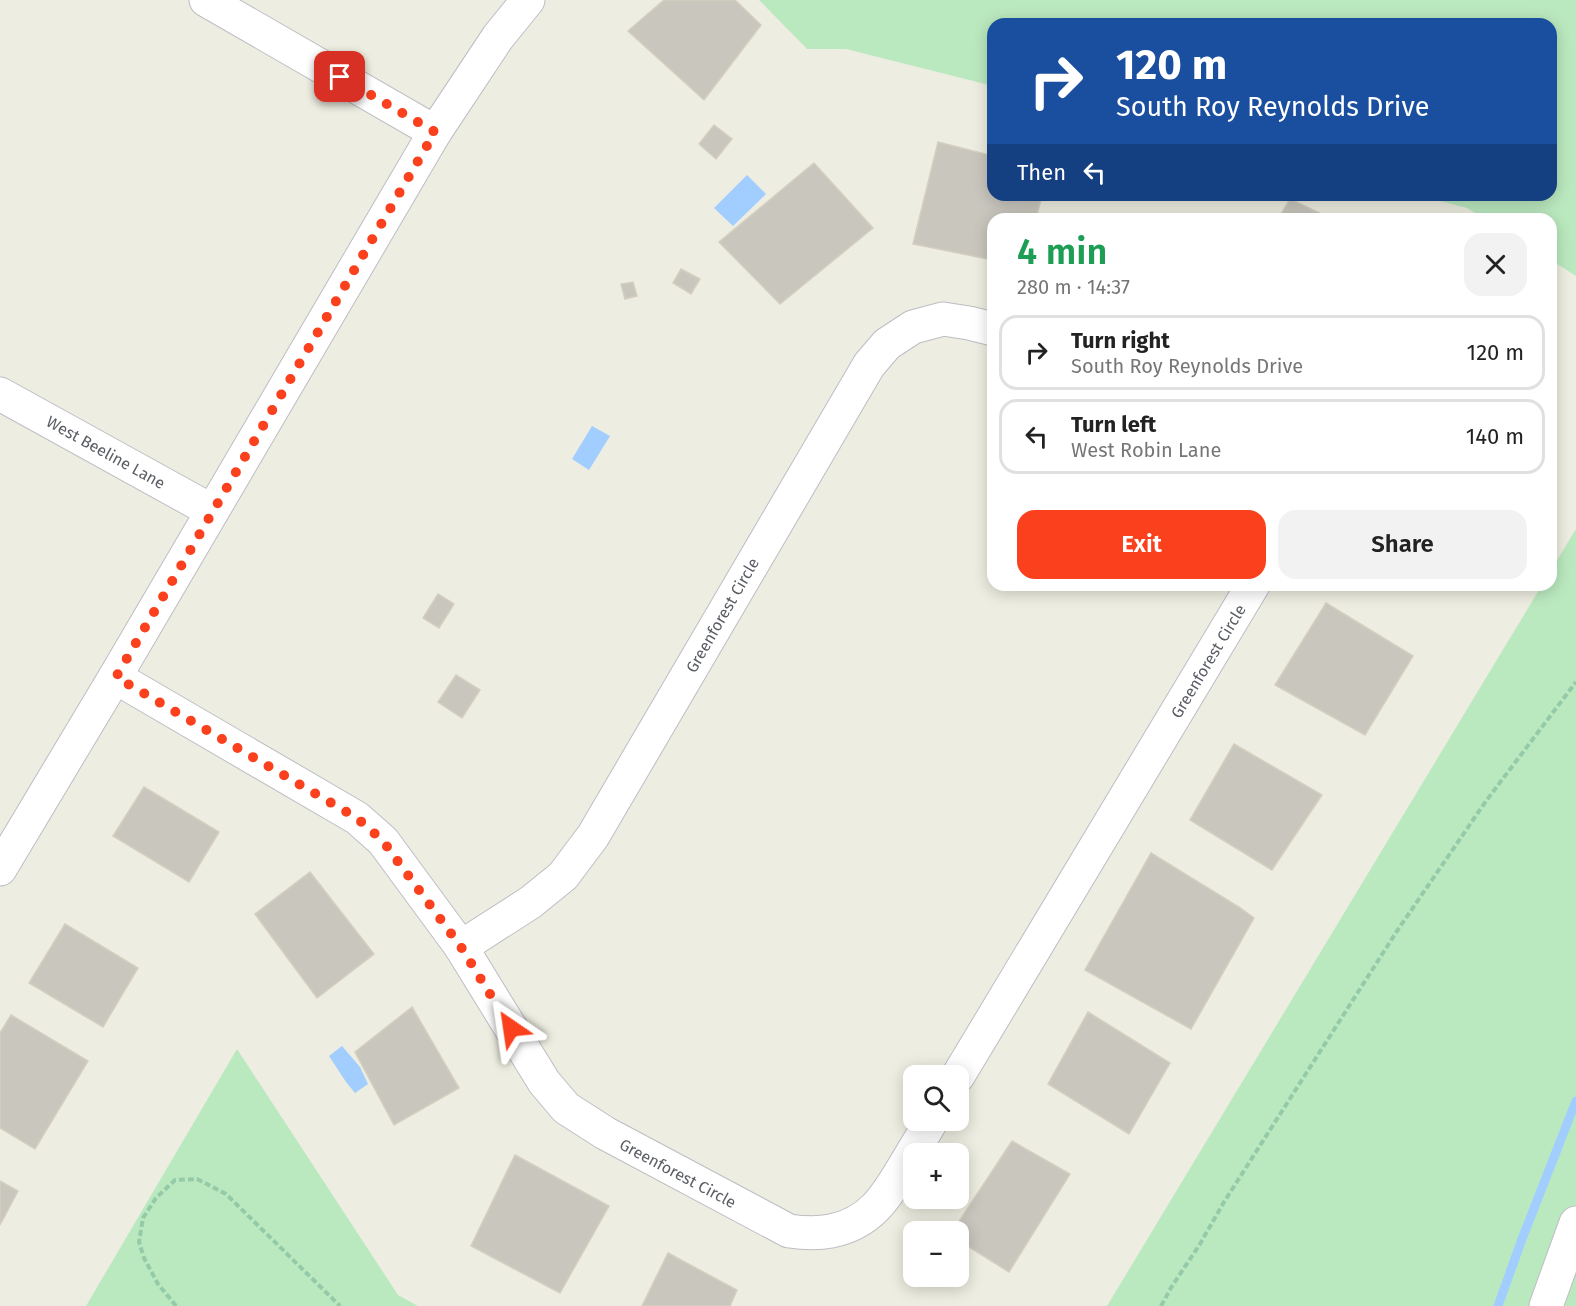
<!DOCTYPE html>
<meta charset="utf-8">
<style>
:root{--surface:#fff;--page:#f2f2f2;--text:#222;--muted:#767676;--line:#e0e0e0;--accent:#fa401c}
body{margin:0;font-family:"Fira Sans",sans-serif;background:var(--page);color:var(--text);height:100vh;display:flex;flex-direction:column;font-size:22px;white-space:nowrap}
*{box-sizing:border-box;margin:0}
p{font-size:20px;color:var(--muted)}
.icon{flex:none;width:33px;height:33px;fill:none;stroke:currentColor;stroke-width:2;stroke-linecap:round;stroke-linejoin:round}
.map{position:relative;flex:1;overflow:hidden}
.sheet{position:absolute;left:987px;top:213px;width:570px;height:378px;display:flex;flex-direction:column;background:var(--surface);border-radius:18px;box-shadow:0 3px 15px #0003}
.sheet>*{flex:none}
.banner{position:absolute;left:987px;top:18px;width:570px;height:183px;border-radius:18px;box-shadow:0 3px 15px #0003;background:#1a4fa0;color:#fff;overflow:hidden}
.fabs{position:absolute;left:903px;top:1065px;display:grid;gap:12px}
.fabs a{display:grid;place-items:center;width:66px;height:66px;border-radius:12px;background:var(--surface);box-shadow:0 3px 15px #0003;font-size:30px}
.pin{position:absolute;display:grid;place-items:center;width:51px;height:51px;color:#fff;margin:-26px;border-radius:12px;box-shadow:0 3px 9px #0006}
.me{position:absolute;width:66px;margin:-33px;rotate:328deg;stroke-linejoin:round;filter:drop-shadow(0 0 4px #0008)}
.turn{display:flex;align-items:center;gap:21px;height:126px;padding:0 30px;font-size:27px}
.turn .icon{width:78px;height:78px;stroke-width:2.5}
.turn b{display:block;font-size:42px;line-height:51px}
.then{display:flex;align-items:center;height:57px;padding:0 30px;background:#0003;gap:12px;font-size:22px}
.round{display:grid;place-items:center;flex:none;width:63px;height:63px;border-radius:18px;background:var(--page)}
.summary{display:flex;align-items:center;justify-content:space-between;height:102px;padding:0 30px}
h1{font-size:36px;font-weight:600;line-height:45px;color:#1e9e55}
.action{display:flex;gap:12px;margin-top:auto;padding:12px 30px}
.action a{flex:1;height:69px;border-radius:18px;background:var(--accent);color:#fff;font-size:24px;font-weight:600;line-height:69px;text-align:center}
.action a+a{background:var(--page);color:var(--text)}
ul{padding:0;list-style:none}
li{display:flex;align-items:center;gap:18px;height:75px;margin:0 12px 9px;padding:0 18px;border:3px solid var(--line);border-radius:18px}
li div{flex:1}
li b{display:block;font-size:22px}
li em{font-style:normal}
.map>svg:first-child{display:block}
.green{fill:#bbe9bf}
.water{fill:#a1ceff}
.lines{fill:none;stroke-linecap:round;stroke-linejoin:round}
.stream{stroke:#a1ceff;stroke-width:9}
.building{fill:#c9c6be;stroke:#d4cfbf;stroke-width:1.5}
.minor-casing{stroke:#bcbec4;stroke-width:35}
.tertiary-casing{stroke:#bcbec4;stroke-width:35}
.path{stroke:#94caa8;stroke-width:4;stroke-dasharray:6 3;stroke-linecap:butt}
.minor{stroke:#fff;stroke-width:33}
.tertiary{stroke:#fff;stroke-width:33}
.route{stroke:#fa401c;stroke-width:10;stroke-dasharray:0 18}
.labels{text-anchor:middle;stroke-width:4.5;stroke-linejoin:round;paint-order:stroke}
.street-label{font-size:16px;fill:#5a5d64;stroke:#fff}
</style>
<div class="map">
<svg width="1576" height="1306" viewBox="0 0 1576 1306">
<rect width="100%" height="100%" fill="#eeede1"/>
<g class="green">
<path d="M759,0h817v276l-25,-16v-41h-66l-18,-11 -49,-13h133v-171h-558v62l-147,-37h-39z"/>
<path d="M1576,529v777h-469l435,-721h9v-15z"/>
<path d="M237,1049l161,246 20,11h-332z"/>
</g>
<g class="water">
<path d="M747,175l19,19 -33,32 -19,-18z"/>
<path d="M592,426l18,10 -21,34 -17,-11z"/>
<path d="M342,1046l18,21 8,17 -13,9 -9,-11 -17,-26z"/>
</g>
<g class="lines">
<path class="stream" d="M1498,1306l24,-67 54,-138"/>
</g>
<g class="building">
<path d="M664,0h71l26,25 -57,75 -76,-69z"/>
<path d="M714,125l18,14 -16,20 -17,-15z"/>
<path d="M938,142l55,14v39h49l-6,24h-43v41l-80,-16z"/>
<path d="M814,163l59,65 -93,76 -61,-62z"/>
<path d="M1290,199l42,20h-54z"/>
<path d="M681,269l19,10 -9,15 -18,-11z"/>
<path d="M633,282l4,14 -12,3 -4,-15z"/>
<path d="M438,594l16,10 -15,24 -16,-10z"/>
<path d="M1326,603l87,53 -48,79 -90,-50z"/>
<path d="M456,675l24,15 -18,28 -24,-16z"/>
<path d="M1234,744l88,51 -50,75 -82,-50z"/>
<path d="M144,787l75,45 -30,50 -76,-46z"/>
<path d="M1151,853l88,54 15,11 -63,111 -106,-59z"/>
<path d="M310,872l64,82 -57,44 -62,-84z"/>
<path d="M65,924l73,44 -35,59 -74,-44z"/>
<path d="M412,1007l47,81 -65,37 -39,-73z"/>
<path d="M1088,1012l82,51 -41,71 -81,-50z"/>
<path d="M11,1015l77,46 -53,88 -35,-21v-95z"/>
<path d="M1012,1141l58,33 -61,98 -51,-32v-8h-6z"/>
<path d="M515,1155l94,51 -49,87 -89,-47z"/>
<path d="M0,1181l18,10 -18,34z"/>
<path d="M668,1253l69,37 -7,16h-88z"/>
</g>
<g class="lines">
<g class="minor-casing">
<g id="minor">
<path d="M206,0l229,132"/>
<path d="M115,677l242,141 26,23 78,106"/>
<path d="M958,1076l295,-491"/>
<path d="M932,1120c-9,15 -18,30 -27,45 -19,32 -34,58 -74,66 -14,3 -28,2 -42,0l-184,-98 -39,-25 -22,-26 -83,-135 70,-45 32,-26 30,-40 276,-471 18,-21 26,-17 30,-8 26,4 24,6"/>
<path d="M1546,1306l30,-83"/>
</g>
</g>
<g class="tertiary-casing">
<g id="tertiary">
<path d="M0,394l212,117"/>
<path d="M0,869l115,-192 320,-545 63,-95 30,-37"/>
</g>
</g>
<g class="path">
<path d="M176,1306l-18,-22 -14,-26 -5,-16 4,-24 13,-20 19,-18 22,-1 29,15 114,112"/>
<path d="M1161,1306l11,-20 28,-42 24,-42 173,-271 89,-130 90,-119"/>
</g>
<use href="#minor" class="minor"/>
<use href="#tertiary" class="tertiary"/>
</g>
<g class="lines">
<path class="route" d="M340,77l95,55 -319,545 241,141 26,23 13,18 65,88 50,81"/>
</g>
<g class="labels">
<g class="street-label">
<text transform="translate(106 452) rotate(29)" y="6">West Beeline Lane</text>
<text transform="translate(722 615) rotate(-60)" y="6">Greenforest Circle</text>
<text transform="translate(1208 661) rotate(-59)" y="6">Greenforest Circle</text>
<text transform="translate(678 1173) rotate(28)" y="6">Greenforest Circle</text>
</g>
</g>
</svg>
<div class="fabs">
<a><svg class="icon" aria-label="search" viewBox="0 0 24 24"><circle cx="10" cy="10" r="6"/><path d="M15 15l6 6"/></svg></a>
<a>+</a>
<a>−</a>
</div>
<div class="pin" style="left:340px;top:77px;background:#d93025"><svg class="icon" aria-label="arrive" viewBox="0 0 24 24"><path d="M6 21V4h12l-3 4 3 4H6"/></svg></div>
<svg class="me" style="left:511px;top:1028px" viewBox="-20 -20 40 40"><path d="M0-17L14 15 0 8-14 15z" fill="#fa401c" stroke="#fff" stroke-width="4"/></svg>
<div class="banner">
<div class="turn"><svg class="icon" aria-label="right" viewBox="0 0 24 24"><path d="M7 20v-9h11M14 6l5 5-5 5"/></svg><div><b>120 m</b>South Roy Reynolds Drive</div></div>
<div class="then">Then<svg class="icon" aria-label="left" viewBox="0 0 24 24"><path d="M17 20v-9H6M10 6l-5 5 5 5"/></svg></div>
</div>
<section class="sheet">
<div class="summary"><div><h1>4 min</h1><p>280 m · 14:37</p></div><a class="round"><svg class="icon" aria-label="close" viewBox="0 0 24 24"><path d="M6 6l12 12M18 6L6 18"/></svg></a></div>
<ul>
<li><svg class="icon" aria-label="right" viewBox="0 0 24 24"><path d="M7 20v-9h11M14 6l5 5-5 5"/></svg><div><b>Turn right</b><p>South Roy Reynolds Drive</p></div><em>120 m</em></li>
<li><svg class="icon" aria-label="left" viewBox="0 0 24 24"><path d="M17 20v-9H6M10 6l-5 5 5 5"/></svg><div><b>Turn left</b><p>West Robin Lane</p></div><em>140 m</em></li>
</ul>
<div class="action"><a>Exit</a><a>Share</a></div>
</section>
</div>
